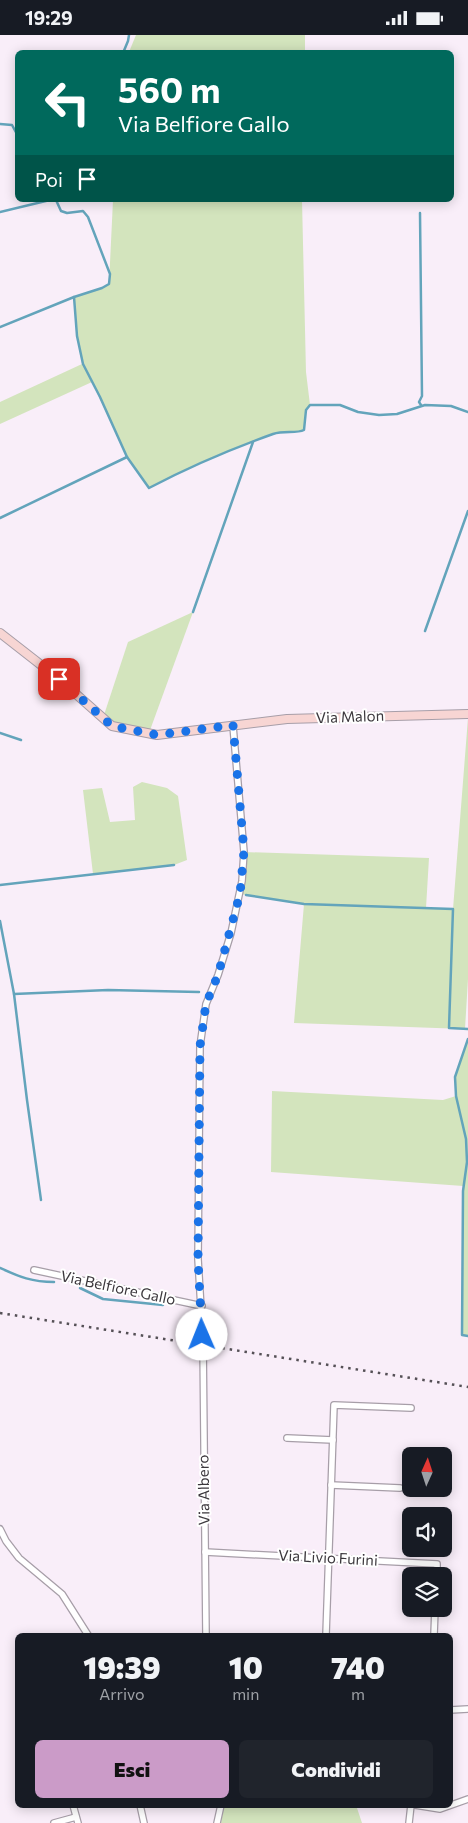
<!DOCTYPE html>
<html lang="it">
<style>
:root{--surface:#171b24;--page:#20242c;--text:#f1f3f6;--muted:#9ea1a6;--accent:#cb9bc8}
body{margin:0;font-family:Commissioner,sans-serif;background:var(--page);color:var(--text);height:100vh;display:flex;flex-direction:column;font-size:19px;white-space:nowrap}
*{box-sizing:border-box;margin:0}
p{font-size:16px;color:var(--muted)}
.icon{flex:none;width:28px;height:28px;fill:none;stroke:currentColor;stroke-width:2;stroke-linecap:round;stroke-linejoin:round}
.map{position:relative;flex:1;overflow:hidden}
.drawer{position:absolute;left:15px;top:1598px;width:438px;height:175px;display:flex;flex-direction:column;background:var(--surface);border-radius:8px;box-shadow:0 2px 12px #0003}
.drawer>*{flex:none}
.top-card{position:absolute;left:15px;top:15px;width:439px;height:152px;border-radius:8px;box-shadow:0 2px 12px #0003;background:#00695c;color:#fff;overflow:hidden}
.needle{width:32px;rotate:3deg}
.tools{position:absolute;left:402px;top:1412px;display:grid;gap:10px}
.tools a{display:grid;place-items:center;width:50px;height:50px;border-radius:8px;background:var(--surface);box-shadow:0 2px 12px #0003;font-size:25px}
.pin{position:absolute;display:grid;place-items:center;width:42px;height:42px;color:#fff;margin:-21px;border-radius:10px;box-shadow:0 2px 8px #0006}
.me{position:absolute;width:55px;margin:-28px;rotate:359deg;stroke-linejoin:round;filter:drop-shadow(0 0 4px #0008)}
.turn{display:flex;align-items:center;gap:18px;height:105px;padding:0 20px;font-size:22px}
.turn .icon{width:65px;height:65px;stroke-width:2.5}
.turn b{display:block;font-size:35px;line-height:42px}
.then{display:flex;align-items:center;height:48px;padding:0 20px;background:#0003;gap:10px;font-size:19px}
.eta{display:flex;justify-content:space-evenly;align-items:center;height:85px;text-align:center}
.eta b{font-size:30px;font-weight:800;line-height:35px}
.cta{display:flex;gap:10px;margin-top:auto;padding:10px 20px}
.cta a{flex:1;height:58px;border-radius:8px;background:var(--accent);color:#111;font-size:20px;font-weight:800;line-height:58px;text-align:center}
.cta a+a{background:var(--page);color:var(--text)}
.status{display:flex;justify-content:space-between;align-items:center;height:35px;padding:0 25px;background:var(--surface);direction:ltr}
.status svg{height:14px;fill:currentColor}
.map>svg:first-child{display:block}
.green{fill:#d3e4bd}
.lines{fill:none;stroke-linecap:round;stroke-linejoin:round}
.stream{stroke:#63a4bb;stroke-width:2.5}
.street-casing{stroke:#a79ea8;stroke-width:8}
.secondary-casing{stroke:#a79ea8;stroke-width:10}
.street{stroke:#fff;stroke-width:5.5}
.secondary{stroke:#f7d5d3;stroke-width:8}
.rail{stroke:#555056;stroke-width:2.5;stroke-dasharray:2.5 5;stroke-linecap:butt}
.route{stroke:#1a73e8;stroke-width:9;stroke-dasharray:0 16.2}
.labels{text-anchor:middle;stroke-width:4;stroke-linejoin:round;paint-order:stroke}
.street-label{font-size:15px;fill:#3b373c;stroke:#fff}
</style>
<div class="status"><b>19:29</b><svg viewBox="0 0 49 12"><path d="M0 12V9h3v3zM5 12V6h3v6zM10 12V3h3v9zM15 12V0h3v12zM26 1h20v11H26zM47 4h2v5h-2z"/></svg></div>
<div class="map">
<svg width="468" height="1788" viewBox="0 0 468 1788">
<rect width="100%" height="100%" fill="#f9eef9"/>
<g class="green">
<path d="M136,0h169v17h-176z"/>
<path d="M113,165h189l4,172 4,33 -4,5 -2,20c-8,4 -20,0 -31,4 -42,15 -84,33 -124,54l-22,-31 -35,-75 -92,42v-22l82,-38 -5,-28 -3,-39 28,-9 7,-4z"/>
<path d="M193,577l-44,121 -37,-7 -9,-8 25,-76z"/>
<path d="M468,683v261l-3,50 -171,-6 10,-119 -64,-10 4,-42 185,6 -3,50 27,1z"/>
<path d="M142,747l25,6 11,8 9,64 -13,5 -81,9 -10,-84 19,-2 8,34 25,-2 -2,-33z"/>
<path d="M468,1004v297l-6,-1 1,-149 -192,-14 1,-81 171,9 13,-4 -1,-19z"/>
<path d="M224,1770h132l6,18h-141z"/>
</g>
<g class="lines">
<g class="stream">
<path d="M123,18l5,-12 1,-6"/>
<path d="M0,89l12,1 6,11"/>
<path d="M56,165l5,11 6,2 16,-2 5,6 22,57 -1,10 -7,4 -28,9 3,39 6,28 17,33 27,60 22,31c40,-21 82,-39 124,-54 11,-4 23,0 31,-4l2,-20 4,-5h30l18,7 21,3 18,-1 28,-9 26,1 17,6"/>
<path d="M0,177l50,-12"/>
<path d="M420,178l2,183 -3,6 2,3"/>
<path d="M0,292l74,-30"/>
<path d="M0,483l127,-61"/>
<path d="M193,577l60,-170"/>
<path d="M425,596l43,-120"/>
<path d="M0,698l21,7"/>
<path d="M0,850l174,-20"/>
<path d="M246,860l58,9 149,5 -4,119 19,1"/>
<path d="M0,886l14,73 13,106 14,100"/>
<path d="M14,959l94,-4 91,2"/>
<path d="M468,1004l-13,38 1,19 10,43 1,23 -4,29 -1,144 6,1"/>
<path d="M0,1233c20,9 32,14 54,14"/>
<path d="M80,1253l23,11 60,6"/>
</g>
<g class="street-casing">
<g id="street">
<path d="M34,1235l168,36"/>
<path d="M287,1403l46,2"/>
<path d="M331,1450l69,3"/>
<path d="M0,1494l6,12 13,17 43,36 26,41"/>
<path d="M205,1517l232,12v12"/>
<path d="M206,1600l-3,-294 -5,-82 2,-213 6,-42 12,-29 13,-42 11,-52 2,-29 -11,-126"/>
<path d="M326,1600l8,-230 77,3"/>
<path d="M434,1600l1,-26"/>
<path d="M450,1675l18,-1"/>
<path d="M73,1770l5,18"/>
<path d="M140,1770l4,18"/>
<path d="M415,1770l25,4 28,-10"/>
<path d="M54,1788l22,-6"/>
<path d="M217,1788l4,-18"/>
<path d="M409,1788l2,-18"/>
</g>
</g>
<g class="secondary-casing">
<path id="secondary" d="M0,598l59,46 53,47 45,9 130,-16 181,-5"/>
</g>
<use href="#street" class="street"/>
<use href="#secondary" class="secondary"/>
<path class="rail" d="M0,1278l468,74"/>
</g>
<g class="lines">
<path class="route" d="M59,644l53,47 45,9 76,-10 11,126 -4,43 -22,81 -12,29 -6,42 -2,213 4,76"/>
</g>
<g class="labels">
<g class="street-label">
<text transform="translate(350 682) rotate(-2)" y="5">Via Malon</text>
<text transform="translate(118 1253) rotate(12)" y="5">Via Belfiore Gallo</text>
<text transform="translate(204 1455) rotate(-91)" y="5">Via Albero</text>
<text transform="translate(328 1523) rotate(3)" y="5">Via Livio Furini</text>
</g>
</g>
</svg>
<div class="tools">
<a><svg class="needle" viewBox="-14 -14 28 28"><path d="M0-13l5 13h-10z" fill="#e53935"/><path d="M0 13l5-13h-10z" fill="#9ea1a6"/></svg></a>
<a><svg class="icon" aria-label="sound" viewBox="0 0 24 24"><path d="M4 9h4l5-4v14l-5-4H4zM17 9q2 3 0 6"/></svg></a>
<a><svg class="icon" aria-label="layers" viewBox="0 0 24 24"><path d="M12 4l9 5-9 5-9-5zM3 14l9 5 9-5"/></svg></a>
</div>
<div class="pin" style="left:59px;top:644px;background:#d93025"><svg class="icon" aria-label="arrive" viewBox="0 0 24 24"><path d="M6 21V4h12l-3 4 3 4H6"/></svg></div>
<svg class="me" style="left:202px;top:1300px" viewBox="-20 -20 40 40"><circle r="19" fill="#fff"/><path d="M0-13L10 11 0 6-10 11z" fill="#1a73e8"/></svg>
<div class="top-card">
<div class="turn"><svg class="icon" aria-label="left" viewBox="0 0 24 24"><path d="M17 20v-9H6M10 6l-5 5 5 5"/></svg><div><b>560 m</b>Via Belfiore Gallo</div></div>
<div class="then">Poi<svg class="icon" aria-label="arrive" viewBox="0 0 24 24"><path d="M6 21V4h12l-3 4 3 4H6"/></svg></div>
</div>
<section class="drawer">
<div class="eta">
<div><b>19:39</b><p>Arrivo</p></div>
<div><b>10</b><p>min</p></div>
<div><b>740</b><p>m</p></div>
</div>
<div class="cta"><a>Esci</a><a>Condividi</a></div>
</section>
</div>
